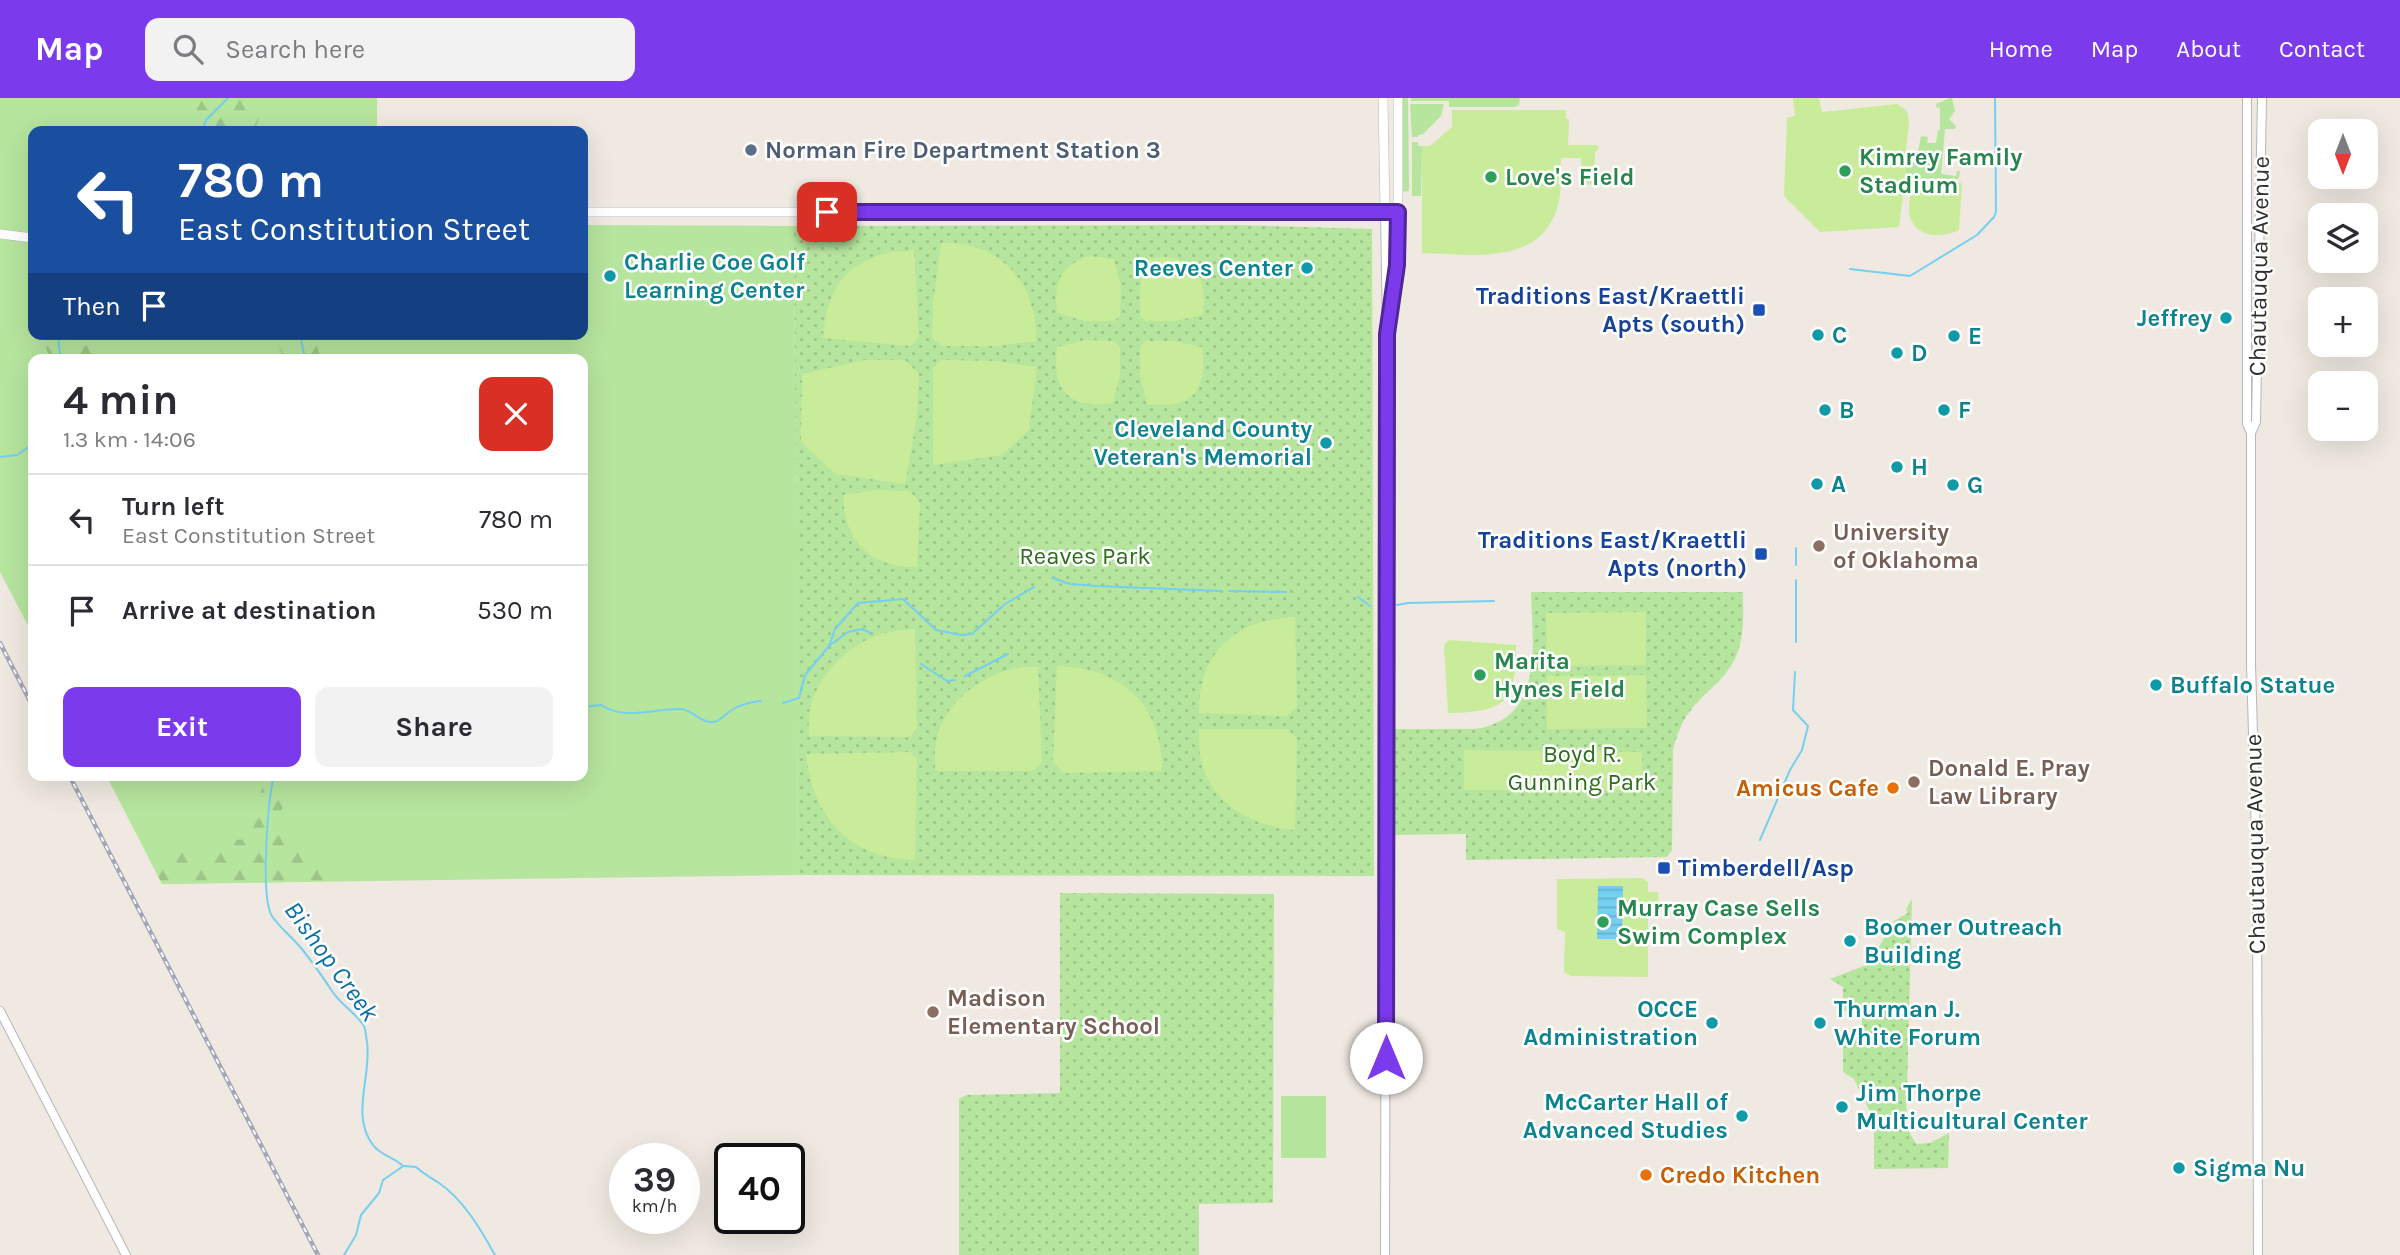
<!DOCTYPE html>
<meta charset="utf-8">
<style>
:root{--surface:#fff;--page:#f2f2f3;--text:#2b2b33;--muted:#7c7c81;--line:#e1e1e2;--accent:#7c3aed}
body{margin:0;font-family:Karla,sans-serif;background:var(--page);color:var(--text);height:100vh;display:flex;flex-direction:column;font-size:26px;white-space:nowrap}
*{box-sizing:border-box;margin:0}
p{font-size:23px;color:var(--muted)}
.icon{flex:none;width:38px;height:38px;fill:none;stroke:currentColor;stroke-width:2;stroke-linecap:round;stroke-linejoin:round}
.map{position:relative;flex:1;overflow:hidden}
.sheet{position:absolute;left:28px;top:256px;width:560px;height:427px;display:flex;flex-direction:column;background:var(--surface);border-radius:14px;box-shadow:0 7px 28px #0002}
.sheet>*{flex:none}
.banner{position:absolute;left:28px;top:28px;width:560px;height:214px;border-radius:14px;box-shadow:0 7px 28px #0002;background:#1a4fa0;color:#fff;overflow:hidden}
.needle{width:46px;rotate:180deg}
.controls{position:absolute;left:2308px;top:21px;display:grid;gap:14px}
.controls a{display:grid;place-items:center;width:70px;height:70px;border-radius:14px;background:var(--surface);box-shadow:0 7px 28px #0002;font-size:35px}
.speed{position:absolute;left:609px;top:1045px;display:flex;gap:14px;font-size:35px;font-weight:700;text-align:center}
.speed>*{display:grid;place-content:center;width:91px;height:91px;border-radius:50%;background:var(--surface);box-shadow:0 7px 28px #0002;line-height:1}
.speed small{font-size:18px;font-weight:400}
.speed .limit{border:4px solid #111;border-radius:10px;background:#fff;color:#111}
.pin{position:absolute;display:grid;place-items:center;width:60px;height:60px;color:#fff;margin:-30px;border-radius:14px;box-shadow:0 4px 10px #0006}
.me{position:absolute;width:77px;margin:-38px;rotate:0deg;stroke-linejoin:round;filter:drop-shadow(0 0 5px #0008)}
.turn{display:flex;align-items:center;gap:24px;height:147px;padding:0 35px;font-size:32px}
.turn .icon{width:91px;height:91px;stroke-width:2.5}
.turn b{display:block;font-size:49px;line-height:60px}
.then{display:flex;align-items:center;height:66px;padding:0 35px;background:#0003;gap:14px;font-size:26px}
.round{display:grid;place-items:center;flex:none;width:74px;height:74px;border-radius:14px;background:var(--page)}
.overview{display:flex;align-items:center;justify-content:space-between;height:119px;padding:0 35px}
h1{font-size:42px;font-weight:700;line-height:52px}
.button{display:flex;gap:14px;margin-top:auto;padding:14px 35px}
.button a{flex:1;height:80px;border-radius:14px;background:var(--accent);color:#fff;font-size:28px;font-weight:700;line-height:80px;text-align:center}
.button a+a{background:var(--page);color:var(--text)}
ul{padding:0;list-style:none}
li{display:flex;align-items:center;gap:21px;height:91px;padding:0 35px;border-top:2px solid var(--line)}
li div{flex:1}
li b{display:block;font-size:26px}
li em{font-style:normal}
header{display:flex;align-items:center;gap:42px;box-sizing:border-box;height:98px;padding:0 35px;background:var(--accent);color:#fff}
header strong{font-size:33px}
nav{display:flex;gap:38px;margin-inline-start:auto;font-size:24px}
.search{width:490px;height:63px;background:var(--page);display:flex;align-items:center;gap:18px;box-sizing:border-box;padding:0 24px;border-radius:14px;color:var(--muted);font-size:26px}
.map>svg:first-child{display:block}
.grass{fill:#b6e59e}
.forest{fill:url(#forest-firs)}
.park{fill:url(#park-dots)}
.pitch{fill:#c9ec9a}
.water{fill:url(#water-rules)}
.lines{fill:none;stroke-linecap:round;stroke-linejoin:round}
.stream{stroke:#75cff0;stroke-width:2}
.tertiary-casing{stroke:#b4b7c1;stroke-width:10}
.secondary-casing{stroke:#b4b7c1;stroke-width:10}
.tertiary{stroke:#fff;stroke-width:8}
.secondary{stroke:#fff;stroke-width:9}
.rail-casing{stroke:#a3a6b8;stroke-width:4.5}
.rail{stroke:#fff;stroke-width:2;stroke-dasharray:5;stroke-linecap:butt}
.route-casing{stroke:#51269a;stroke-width:18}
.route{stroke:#7c3aed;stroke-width:12}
.service-dot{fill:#5c6f8a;stroke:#fff;stroke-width:2.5}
.leisure-dot{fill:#2e9e5b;stroke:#fff;stroke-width:2.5}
.culture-dot{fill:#0f9aa8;stroke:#fff;stroke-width:2.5}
.transit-dot{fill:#1a4fb4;stroke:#fff;stroke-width:2.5}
.education-dot{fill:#8d6e63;stroke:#fff;stroke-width:2.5}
.food-dot{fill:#e8710a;stroke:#fff;stroke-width:2.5}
.labels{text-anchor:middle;stroke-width:5;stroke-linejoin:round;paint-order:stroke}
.service-label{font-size:24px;font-weight:bold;fill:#4e5e75;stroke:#fff;text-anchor:start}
.leisure-label{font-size:24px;font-weight:bold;fill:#27864d;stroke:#fff;text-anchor:start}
.culture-label{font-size:24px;font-weight:bold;fill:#0d838f;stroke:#fff;text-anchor:start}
.street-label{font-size:24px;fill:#2e2e2e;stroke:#fff}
.transit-label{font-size:24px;font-weight:bold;fill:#164399;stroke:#fff;text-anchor:end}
.education-label{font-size:24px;font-weight:bold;fill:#785e54;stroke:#fff;text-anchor:start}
.park-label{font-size:24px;fill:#2c6e1b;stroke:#fff}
.food-label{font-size:24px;font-weight:bold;fill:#c56008;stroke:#fff;text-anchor:end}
.water-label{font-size:26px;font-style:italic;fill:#0d6fa3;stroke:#fff}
</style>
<header>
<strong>Map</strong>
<div class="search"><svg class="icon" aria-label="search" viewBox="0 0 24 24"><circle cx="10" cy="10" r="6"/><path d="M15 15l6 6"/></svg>Search here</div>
<nav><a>Home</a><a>Map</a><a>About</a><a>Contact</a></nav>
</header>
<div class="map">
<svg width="2400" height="1157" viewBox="0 0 2400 1157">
<defs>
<pattern id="forest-firs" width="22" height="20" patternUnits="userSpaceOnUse" patternTransform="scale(1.75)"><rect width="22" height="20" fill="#b6e59e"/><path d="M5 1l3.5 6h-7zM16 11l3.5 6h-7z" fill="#9dc588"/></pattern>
<pattern id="park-dots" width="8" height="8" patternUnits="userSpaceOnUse" patternTransform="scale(1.75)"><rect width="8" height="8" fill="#b6e59e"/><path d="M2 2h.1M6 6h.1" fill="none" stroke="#9dc588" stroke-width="1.8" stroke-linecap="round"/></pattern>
<pattern id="water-rules" width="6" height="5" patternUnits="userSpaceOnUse" patternTransform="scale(1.75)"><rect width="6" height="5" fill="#75cff0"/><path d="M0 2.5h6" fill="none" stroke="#66b2ce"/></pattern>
</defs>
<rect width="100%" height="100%" fill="#efe9e1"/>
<g class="grass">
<path d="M0,0h377v33h-344v203h550v-109l211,1 4,649 -636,9 -56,-109h477v-416h-550v276l-33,-63z"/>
<path d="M1403,0h5l1,88v5l-7,1z"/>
<path d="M1411,0h109l-1,7 -4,2h-66v-6h-38z"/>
<path d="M1950,0h2l3,13 -6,8 7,7 -1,3h-10l-4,45 15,2 1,-5h3l-1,7 -5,2 -49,-1 2,-17 9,1 5,-27 7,1 -1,6h9l2,-13h2v-23l-3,1 -1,-4z"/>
<path d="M1410,6h34l-3,12 -18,18 -5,1v2h-6z"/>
<path d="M1412,44h6v4h4l-1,50h-9z"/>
<rect x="1281" y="998" width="45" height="62"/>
</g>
<g class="forest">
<path d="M203,0h53c4,14 6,21 -4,33h-62l1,-11z"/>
<path d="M44,236h56l3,4 2,21h-54l-4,-8z"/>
<path d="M274,236h39l8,25h-37z"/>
<path d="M265,677h24v10l-8,28 2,8 5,10 44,45 1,5 -171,3 -9,-18 15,-10 13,-13 33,6c12,-8 22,-11 36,-9z"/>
</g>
<g class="park">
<path d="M1233,127l139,4 2,647 -576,-1 -4,-649z"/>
<path d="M1531,494h212c0,22 2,44 -7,64 -9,23 -31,35 -45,54 -9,10 -14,26 -18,39l-1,101 -5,7 -201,3v-26l-76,1v-106c20,0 40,0 59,0 10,-1 22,1 32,-1 64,-14 51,-87 50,-136z"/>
<path d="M1060,795l214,1 -1,309 -74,1v51h-240v-156l7,-4 94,-2z"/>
<path d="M1912,801l-6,227 10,18 14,-1 19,-10 -1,35 -74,1v-49l-20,-41 -11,-7v-39h10l9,-5v-10l-12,-7h-7v-24l-13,-8 39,-15 25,-43 14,-8 -2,-4z"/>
</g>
<g class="pitch">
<path d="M1793,0h26l3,14 75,-8 10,7 2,10 -4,40 2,1 -8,65 -79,5 -36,-36 3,-78 8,-2z"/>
<path d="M1452,12h114v9h3l-1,26h29l2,3 -4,4 -1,32 -13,1v-27h-20c-1,14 1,29 -2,43 -15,67 -86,53 -137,52v-107h8l22,-19z"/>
<path d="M1953,84h6l3,2 -3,46c-16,8 -42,9 -49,-13 -3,-9 1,-24 2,-34z"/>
<path d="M941,145c59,-3 97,41 95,98l-40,5h-54l-10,-8 1,-34z"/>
<path d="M914,152l5,87 -8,9 -88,-8c3,-58 33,-86 91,-88z"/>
<path d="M1089,158l25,3 7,28 -1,29 -6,5h-29l-28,-8c-3,-30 1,-46 32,-57z"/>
<path d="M1160,159c39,0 47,25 43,58l-29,6h-29l-5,-6v-28l7,-28z"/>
<path d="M1085,242l29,1 6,6v28l-7,28c-45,6 -61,-12 -56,-56z"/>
<path d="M1145,243h29l28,6c6,45 -10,62 -55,57l-7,-28v-29z"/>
<path d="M865,262h40l14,14 -2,41 -12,69 -70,-10 -34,-32 1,-68z"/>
<path d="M941,262l55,1 41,6 -8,63 -27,25 -69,10v-97z"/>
<path d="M876,392l34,1 10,12 -3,64c-47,1 -73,-26 -74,-72z"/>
<path d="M1646,514v53l-99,1 -1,-53z"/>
<path d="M1295,519l2,90 -10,9 -88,-3c-1,-61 37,-94 96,-96z"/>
<path d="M915,531l2,100 -7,8 -101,-1c0,-9 -1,-19 1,-27 9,-37 41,-68 78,-77 8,-2 18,-2 27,-3z"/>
<path d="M1449,542l67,5c0,58 -11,67 -68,68l-4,-68z"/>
<path d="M1057,568c65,2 105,38 105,105l-98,2 -11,-11z"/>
<path d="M1021,569h17l4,95 -9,9h-98c0,-9 -1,-19 1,-28 6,-41 47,-69 85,-76z"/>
<path d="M1646,577l1,53 -100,1v-53z"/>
<path d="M1199,631h89l9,10 -2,91c-39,-3 -79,-23 -92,-62 -4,-13 -4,-26 -4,-39z"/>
<path d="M1464,652l178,2v38h-178z"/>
<path d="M910,654l7,7 -2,101c-65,-1 -103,-43 -109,-106z"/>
<path d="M1642,780l6,4v10h10l1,23h-11v62l-77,-1 -7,-4 1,-40 -8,-3v-50z"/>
</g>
<path class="water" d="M1598,788h25l-1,53h-25z"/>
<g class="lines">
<g class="stream">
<path d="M202,33l4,-11 22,-22"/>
<path d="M1850,171l60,7 67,-41 17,-18 2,-5 -1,-114"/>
<path d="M58,236l2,21 4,4"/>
<path d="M300,236l5,25"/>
<path d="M0,359l17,-2 16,-11"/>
<path d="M1796,450v17"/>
<path d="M1052,480l18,6 27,2 124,5"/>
<path d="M1229,493l57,1"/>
<path d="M1358,499l12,9"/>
<path d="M1397,507l11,-2 86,-2"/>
<path d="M1796,544v-62"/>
<path d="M829,548l6,-17 23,-26 45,-4 33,31 25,5 11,-1 33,-30 29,-17"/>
<path d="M921,566l26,17 8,-1"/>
<path d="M965,578l43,-22"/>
<path d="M783,605l16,-5 6,-23 24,-29 19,-14 14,-3 9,4"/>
<path d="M583,609l18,-2c23,16 55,3 80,4 13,1 22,17 36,12 5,-2 9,-7 13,-10 10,-7 20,-9 31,-10"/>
<path d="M274,677c-6,24 -14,122 -2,141 8,12 20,21 29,32 11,13 21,28 31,43 8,13 24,22 32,35 2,5 2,11 3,16 5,34 -17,73 6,103 8,11 21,12 30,21"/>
<path d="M1760,742l30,-70 12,-20 6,-24 -15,-16 2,-38"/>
<path d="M404,1068l12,1c8,7 15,11 23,16 25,17 42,47 56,72"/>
<path d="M344,1157l12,-20 5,-20 18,-22 4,-13 19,-13"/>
</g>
<g class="tertiary-casing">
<g id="tertiary">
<path d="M2247,0v326l4,9"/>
<path d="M1385,114l2,122 -2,921"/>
<path d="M1390,216l7,-49 1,-53"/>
<path d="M0,913l126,244"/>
<path d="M2258,1157l-1,-383 -6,-208v-231l5,-11 6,-324"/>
</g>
</g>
<g class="secondary-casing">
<g id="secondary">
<path d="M1383,0l2,114"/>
<path d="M583,114h815v-114"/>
<path d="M0,136l33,4"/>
</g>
</g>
<use href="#tertiary" class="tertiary"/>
<use href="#secondary" class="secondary"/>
<g class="rail-casing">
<g id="rail">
<path d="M0,545l33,64"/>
<path d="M69,677l249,480"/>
</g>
</g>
<use href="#rail" class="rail"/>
</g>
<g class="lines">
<g class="route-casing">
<path id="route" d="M827,114h571l-1,53 -10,69v38l-1,686"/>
</g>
<use href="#route" class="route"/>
</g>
<circle class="service-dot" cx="751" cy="52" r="7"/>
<g class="leisure-dot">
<circle cx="1845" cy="73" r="7"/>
<circle cx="1491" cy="79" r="7"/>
<circle cx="1480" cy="577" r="7"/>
<circle cx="1603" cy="824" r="7"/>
</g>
<g class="culture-dot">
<circle cx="1307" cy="170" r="7"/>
<circle cx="610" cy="178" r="7"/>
<circle cx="2226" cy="220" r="7"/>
<circle cx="1818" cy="237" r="7"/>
<circle cx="1954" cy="238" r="7"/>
<circle cx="1897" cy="255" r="7"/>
<circle cx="1825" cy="312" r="7"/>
<circle cx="1944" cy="312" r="7"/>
<circle cx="1326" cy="345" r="7"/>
<circle cx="1897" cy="369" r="7"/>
<circle cx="1817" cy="386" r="7"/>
<circle cx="1953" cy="387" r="7"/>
<circle cx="2156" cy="587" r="7"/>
<circle cx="1850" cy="843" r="7"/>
<circle cx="1712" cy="925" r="7"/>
<circle cx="1820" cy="925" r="7"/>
<circle cx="1842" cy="1009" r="7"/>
<circle cx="1742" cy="1018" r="7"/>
<circle cx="2179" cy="1070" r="7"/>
</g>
<g class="transit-dot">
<rect x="1752" y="205" width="14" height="14" rx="3.5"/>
<rect x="1754" y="449" width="14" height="14" rx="3.5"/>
<rect x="1657" y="763" width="14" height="14" rx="3.5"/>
</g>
<g class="education-dot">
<circle cx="1819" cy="448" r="7"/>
<circle cx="1914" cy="684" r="7"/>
<circle cx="933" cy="914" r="7"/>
</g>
<g class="food-dot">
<circle cx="1893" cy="690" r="7"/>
<circle cx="1646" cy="1077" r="7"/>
</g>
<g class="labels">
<g class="service-label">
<text x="765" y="60">Norman Fire Department Station 3</text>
</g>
<g class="leisure-label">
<text x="1859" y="67">Kimrey Family<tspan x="1859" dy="28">Stadium</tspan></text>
<text x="1505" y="87">Love's Field</text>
<text x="1494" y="571">Marita<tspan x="1494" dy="28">Hynes Field</tspan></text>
<text x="1617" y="818">Murray Case Sells<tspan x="1617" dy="28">Swim Complex</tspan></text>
</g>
<g class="culture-label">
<text x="624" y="172">Charlie Coe Golf<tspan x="624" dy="28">Learning Center</tspan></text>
<text x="1293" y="178" text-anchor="end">Reeves Center</text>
<text x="2212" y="228" text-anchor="end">Jeffrey</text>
<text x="1832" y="245">C</text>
<text x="1968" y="246">E</text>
<text x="1911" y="263">D</text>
<text x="1839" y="320">B</text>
<text x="1958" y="320">F</text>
<text x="1312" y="339" text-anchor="end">Cleveland County<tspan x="1312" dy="28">Veteran's Memorial</tspan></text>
<text x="1911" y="377">H</text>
<text x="1831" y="394">A</text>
<text x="1967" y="395">G</text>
<text x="2170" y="595">Buffalo Statue</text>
<text x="1864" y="837">Boomer Outreach<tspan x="1864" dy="28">Building</tspan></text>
<text x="1698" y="919" text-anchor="end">OCCE<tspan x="1698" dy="28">Administration</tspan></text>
<text x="1834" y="919">Thurman J.<tspan x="1834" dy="28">White Forum</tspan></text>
<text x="1856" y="1003">Jim Thorpe<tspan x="1856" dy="28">Multicultural Center</tspan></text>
<text x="1728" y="1012" text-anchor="end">McCarter Hall of<tspan x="1728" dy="28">Advanced Studies</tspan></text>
<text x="2193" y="1078">Sigma Nu</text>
</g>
<g class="street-label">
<text transform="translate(2259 168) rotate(-89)" y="8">Chautauqua Avenue</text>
<text transform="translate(2255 746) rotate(-91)" y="8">Chautauqua Avenue</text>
</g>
<g class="transit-label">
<text x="1745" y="206">Traditions East/Kraettli<tspan x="1745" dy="28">Apts (south)</tspan></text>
<text x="1747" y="450">Traditions East/Kraettli<tspan x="1747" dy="28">Apts (north)</tspan></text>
<text x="1678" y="778" text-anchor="start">Timberdell/Asp</text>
</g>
<g class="education-label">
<text x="1833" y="442">University<tspan x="1833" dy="28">of Oklahoma</tspan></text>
<text x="1928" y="678">Donald E. Pray<tspan x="1928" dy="28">Law Library</tspan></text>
<text x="947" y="908">Madison<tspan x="947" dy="28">Elementary School</tspan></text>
</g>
<g class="park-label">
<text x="1085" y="466">Reaves Park</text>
<text x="1582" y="664">Boyd R.<tspan x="1582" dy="28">Gunning Park</tspan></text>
</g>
<g class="food-label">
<text x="1879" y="698">Amicus Cafe</text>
<text x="1660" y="1085" text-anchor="start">Credo Kitchen</text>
</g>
<g class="water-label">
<text transform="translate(332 863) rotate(54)" y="9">Bishop Creek</text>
</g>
</g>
</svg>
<div class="controls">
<a><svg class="needle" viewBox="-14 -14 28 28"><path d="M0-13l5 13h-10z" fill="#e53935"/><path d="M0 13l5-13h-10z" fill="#7c7c81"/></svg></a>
<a><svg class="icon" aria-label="layers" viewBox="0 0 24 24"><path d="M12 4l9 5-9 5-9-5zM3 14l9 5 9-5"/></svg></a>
<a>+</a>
<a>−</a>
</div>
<div class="speed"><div>39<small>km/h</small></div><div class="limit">40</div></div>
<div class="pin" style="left:827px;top:114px;background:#d93025"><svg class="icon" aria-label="arrive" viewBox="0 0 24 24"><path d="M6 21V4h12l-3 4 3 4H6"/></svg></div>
<svg class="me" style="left:1386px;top:960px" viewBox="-20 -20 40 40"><circle r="19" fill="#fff"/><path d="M0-13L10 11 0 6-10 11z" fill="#7c3aed"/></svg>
<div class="banner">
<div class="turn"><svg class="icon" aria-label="left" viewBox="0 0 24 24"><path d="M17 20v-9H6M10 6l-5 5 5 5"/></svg><div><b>780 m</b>East Constitution Street</div></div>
<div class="then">Then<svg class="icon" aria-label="arrive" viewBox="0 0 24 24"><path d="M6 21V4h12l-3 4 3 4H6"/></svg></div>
</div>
<section class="sheet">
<div class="overview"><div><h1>4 min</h1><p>1.3 km · 14:06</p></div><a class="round" style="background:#d93025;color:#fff"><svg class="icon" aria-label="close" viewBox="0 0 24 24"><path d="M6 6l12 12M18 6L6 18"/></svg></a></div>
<ul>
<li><svg class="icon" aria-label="left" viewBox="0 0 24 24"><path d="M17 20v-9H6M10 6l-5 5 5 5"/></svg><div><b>Turn left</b><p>East Constitution Street</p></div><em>780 m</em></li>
<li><svg class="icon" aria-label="arrive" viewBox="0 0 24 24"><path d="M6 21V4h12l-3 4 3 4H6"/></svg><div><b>Arrive at destination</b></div><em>530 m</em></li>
</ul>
<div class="button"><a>Exit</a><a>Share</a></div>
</section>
</div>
